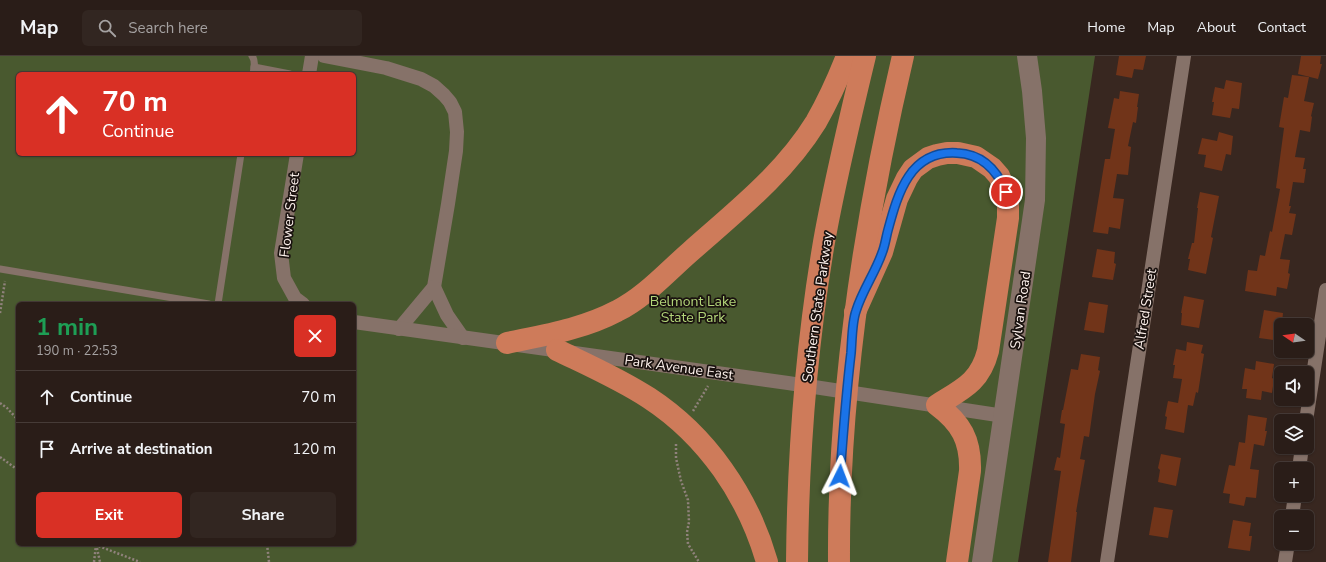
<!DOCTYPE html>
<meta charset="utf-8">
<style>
:root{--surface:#2a1d18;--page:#322621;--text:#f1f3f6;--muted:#a5a2a2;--line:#463b37;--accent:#d93025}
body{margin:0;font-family:"Nunito Sans",sans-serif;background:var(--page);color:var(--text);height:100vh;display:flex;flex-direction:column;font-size:15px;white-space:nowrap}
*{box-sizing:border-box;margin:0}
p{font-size:13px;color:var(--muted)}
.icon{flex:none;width:22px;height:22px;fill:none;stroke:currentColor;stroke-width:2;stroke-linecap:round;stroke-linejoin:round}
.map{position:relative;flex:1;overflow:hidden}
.side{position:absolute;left:16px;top:246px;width:340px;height:244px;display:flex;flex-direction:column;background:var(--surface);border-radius:6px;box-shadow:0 1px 3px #0004,0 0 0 1px var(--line)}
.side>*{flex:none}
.hud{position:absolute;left:16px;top:16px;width:340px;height:84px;border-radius:6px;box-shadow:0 1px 3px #0004,0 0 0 1px var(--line);background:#d93025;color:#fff;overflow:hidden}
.needle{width:26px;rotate:283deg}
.tools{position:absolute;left:1274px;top:262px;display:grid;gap:8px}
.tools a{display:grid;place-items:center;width:40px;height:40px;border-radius:6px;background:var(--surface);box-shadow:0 1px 3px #0004,0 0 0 1px var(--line);font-size:20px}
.pin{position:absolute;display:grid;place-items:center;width:34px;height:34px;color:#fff;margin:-17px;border:2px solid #fff;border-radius:50%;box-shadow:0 1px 4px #0007}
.me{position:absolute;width:44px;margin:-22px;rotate:3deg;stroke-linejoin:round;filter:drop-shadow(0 0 3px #0008)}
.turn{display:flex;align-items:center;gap:14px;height:84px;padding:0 20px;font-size:18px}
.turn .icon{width:52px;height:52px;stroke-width:2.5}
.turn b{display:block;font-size:28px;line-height:34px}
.round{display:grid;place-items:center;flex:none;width:42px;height:42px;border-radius:6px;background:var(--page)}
.head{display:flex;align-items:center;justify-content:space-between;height:68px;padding:0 20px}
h1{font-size:24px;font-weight:700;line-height:30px;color:#1e9e55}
.cta{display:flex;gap:8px;margin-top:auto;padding:8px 20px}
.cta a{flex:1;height:46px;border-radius:6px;background:var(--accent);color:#fff;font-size:16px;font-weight:700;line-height:46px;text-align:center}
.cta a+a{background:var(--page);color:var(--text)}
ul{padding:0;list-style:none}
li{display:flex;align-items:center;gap:12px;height:52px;padding:0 20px;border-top:1px solid var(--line)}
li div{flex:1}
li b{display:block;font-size:15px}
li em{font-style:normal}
header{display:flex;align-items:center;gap:24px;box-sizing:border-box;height:56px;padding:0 20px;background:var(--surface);border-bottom:1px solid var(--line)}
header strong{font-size:19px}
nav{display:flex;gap:22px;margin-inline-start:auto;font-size:14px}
.search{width:280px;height:36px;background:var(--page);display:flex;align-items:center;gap:10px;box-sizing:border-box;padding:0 14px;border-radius:6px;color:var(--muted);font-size:15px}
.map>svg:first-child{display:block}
.green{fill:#49592f;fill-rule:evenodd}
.building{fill:#713419}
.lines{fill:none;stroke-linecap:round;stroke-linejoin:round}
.path{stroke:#90827c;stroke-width:2.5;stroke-dasharray:2 2;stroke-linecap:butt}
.lane{stroke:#867269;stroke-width:7}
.street{stroke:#867269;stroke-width:14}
.secondary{stroke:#867269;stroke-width:20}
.highway{stroke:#ce7b5a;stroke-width:22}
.route-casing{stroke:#114b97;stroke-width:10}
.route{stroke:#1a73e8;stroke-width:7}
.labels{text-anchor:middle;stroke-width:3.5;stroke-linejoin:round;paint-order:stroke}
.street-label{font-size:14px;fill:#fdf1ec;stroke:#1a120f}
.park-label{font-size:14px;fill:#b2d579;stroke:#1a120f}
</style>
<header>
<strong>Map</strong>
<div class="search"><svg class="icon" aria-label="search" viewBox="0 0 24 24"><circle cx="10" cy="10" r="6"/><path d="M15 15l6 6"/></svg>Search here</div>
<nav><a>Home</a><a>Map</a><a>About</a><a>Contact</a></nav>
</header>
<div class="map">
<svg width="1326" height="506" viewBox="0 0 1326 506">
<rect width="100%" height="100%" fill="#382720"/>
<path class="green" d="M0,0h1095l-77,506h-1018zM18,18h336v80h-336zM18,248h336v240h-336z"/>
<g class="building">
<path d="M1119,0h27l-3,14 -9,-1 -2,9 -16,-3z"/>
<path d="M1301,0h20l-1,8h2l-4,15 -20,-5z"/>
<path d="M1292,19l17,2 -5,24 10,2 -3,13 1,1 -2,15 -10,-2 -5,27 10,1 -2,11h3l-2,14 -11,-1 -4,24h2l-2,7 7,1 -4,21 -7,-1 -5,25 10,1 -2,13 2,1 -3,15 -10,-2 -1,9 -31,-5 3,-21 9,1 3,-16 5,1 5,-25 2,1 8,-43 -4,-1 8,-60 -5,-1 5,-30 4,1z"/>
<path d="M1226,24l16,3 -3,26 -7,-1 -2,10 -18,-3 2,-13h-2l3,-15 9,2z"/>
<path d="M1120,35l19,3 -2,13h1l-2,16 -3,-1 -5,24 3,1 -3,28 -11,-1 -4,24 11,1 -4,30 -11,-2 -1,7 -15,-2 12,-73h5l5,-30 -7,-1 6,-30 5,1z"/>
<path d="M1219,76l14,4 -2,19 -5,-1 -4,17 -18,-4 2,-12 -8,-1 4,-16 15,3z"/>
<path d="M1200,136l19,4 -8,41 2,1 -7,36 -18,-4 2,-11h-2l4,-16h2l4,-35h-1z"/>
<path d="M1097,193l18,3 -1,11 2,1 -3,16 -21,-3z"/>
<path d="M1184,240l20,4 -5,28 -18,-3 1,-12h-1z"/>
<path d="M1089,246l19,3 -4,28 -20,-3z"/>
<path d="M1264,254l19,3 -3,28 -21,-3z"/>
<path d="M1187,286l16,3 -2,8 3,1 -6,39 -2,-1 -3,14 -5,-1 -4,28 -19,-4 2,-12 -2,-1 3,-15 10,2 4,-24 -9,-1 2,-13h-2l3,-16 10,2z"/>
<path d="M1081,298l19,3 -2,13 2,1 -5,23 -6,43 -5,-1 -4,23 5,1 -9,52h1l-6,50h-23l13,-91 -7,-1 3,-13 3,1 5,-34 -5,-1 2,-13h1l8,-41 7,1z"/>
<path d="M1256,305l18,3 -2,14 2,1 -2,14 -10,-2 -1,9 -15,-2 1,-9h-5l3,-21 10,2z"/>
<path d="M1248,359l19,3 -2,13h2l-3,15 -10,-2 -4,25 9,1 -3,28 -10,-1 -2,9 -15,-3 1,-9 -7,-1 6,-28 6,1 4,-24 6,1z"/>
<path d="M1161,398l20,4 -5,28 -18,-4 2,-12 -2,-2z"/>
<path d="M1154,451l19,3 -5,28 -19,-3z"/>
<path d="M1233,464l18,3 -2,13h3l-2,15 -22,-3z"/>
</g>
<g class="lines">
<g class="path">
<path d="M0,257l5,-32"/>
<path d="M0,347l7,5 11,12"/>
<path d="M693,355l15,-25"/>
<path d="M676,388v14l5,23 7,19 1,22 -2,10 1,12 11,18"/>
<path d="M0,401l18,13"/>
<path d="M267,488l2,18"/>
<path d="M97,492l3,14"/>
<path d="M94,506l2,-17 44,17"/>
</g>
<g class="lane">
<path d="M252,0c4,5 2,12 1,18"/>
<path d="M254,11l36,7"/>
<path d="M0,213l209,35"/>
<path d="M218,248l23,-150"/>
</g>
<g class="street">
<path d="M324,0l62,12 35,11 13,7 10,9 6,7 5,10 2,20 -1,19 -8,53 -14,83 -35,42"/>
<path d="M309,18l3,-18"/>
<path d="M297,98l-16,99 3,25 11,20 8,6"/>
<path d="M434,231l13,28 16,23"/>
<path d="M354,266l434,61 216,33"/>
<path d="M1306,365l20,-131"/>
<path d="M1299,413l3,-22"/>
<path d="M1292,461l3,-22"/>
<path d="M1107,506l77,-506"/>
<path d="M1285,506l3,-19"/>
</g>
<path class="secondary" d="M982,506l53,-362 1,-62 -4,-47 -5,-35"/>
<g class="highway">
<path d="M855,256l27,-60 15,-53 10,-21 6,-9 15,-11 9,-3 10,-2h11l18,4 16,11 7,8 7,16 2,7v19l-20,133c-8,31 -25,38 -51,54 24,18 34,35 33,66l-13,91"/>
<path d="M507,287c38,-8 76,-14 110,-32 28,-14 50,-39 73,-59 45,-40 94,-78 126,-130 12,-21 22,-43 31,-66"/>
<path d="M557,294c31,15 63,29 92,48 58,38 99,98 118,164"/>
<path d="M797,506c1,-107 9,-214 27,-320 11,-62 26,-124 41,-186"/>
<path d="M839,506c-1,-171 25,-340 64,-506"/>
</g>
</g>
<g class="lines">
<g class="route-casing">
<path id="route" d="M840,420c3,-41 6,-82 11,-123 1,-12 1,-31 5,-42 6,-20 19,-38 26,-58 3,-7 4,-16 6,-23 10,-37 22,-80 69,-77 25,1 40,17 49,39"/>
</g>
<use href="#route" class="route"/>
</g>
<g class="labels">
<g class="street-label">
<text transform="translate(289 159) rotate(-83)" y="5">Flower Street</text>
<text transform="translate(817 251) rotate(-82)" y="5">Southern State Parkway</text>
<text transform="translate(1145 253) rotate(-81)" y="5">Alfred Street</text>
<text transform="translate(1020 254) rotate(-82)" y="5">Sylvan Road</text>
<text transform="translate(679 311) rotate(8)" y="5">Park Avenue East</text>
</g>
<g class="park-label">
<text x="693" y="250">Belmont Lake<tspan x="693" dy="16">State Park</tspan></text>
</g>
</g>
</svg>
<div class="tools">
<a><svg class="needle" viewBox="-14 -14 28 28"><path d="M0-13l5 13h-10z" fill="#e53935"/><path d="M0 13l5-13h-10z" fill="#a5a2a2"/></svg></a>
<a><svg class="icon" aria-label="sound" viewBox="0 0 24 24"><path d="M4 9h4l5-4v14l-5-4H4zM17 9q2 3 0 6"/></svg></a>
<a><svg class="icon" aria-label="layers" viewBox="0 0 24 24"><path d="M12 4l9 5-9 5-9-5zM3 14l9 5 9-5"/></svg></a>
<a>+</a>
<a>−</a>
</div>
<div class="pin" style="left:1006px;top:136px;background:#d93025"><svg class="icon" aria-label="arrive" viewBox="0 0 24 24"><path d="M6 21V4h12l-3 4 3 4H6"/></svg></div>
<svg class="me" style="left:840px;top:420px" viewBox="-20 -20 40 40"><path d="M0-17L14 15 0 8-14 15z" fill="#1a73e8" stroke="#fff" stroke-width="4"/></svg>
<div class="hud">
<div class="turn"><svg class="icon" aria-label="ahead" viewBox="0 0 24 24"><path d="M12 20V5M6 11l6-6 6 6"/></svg><div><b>70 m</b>Continue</div></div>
</div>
<section class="side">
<div class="head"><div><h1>1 min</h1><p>190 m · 22:53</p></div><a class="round" style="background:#d93025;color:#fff"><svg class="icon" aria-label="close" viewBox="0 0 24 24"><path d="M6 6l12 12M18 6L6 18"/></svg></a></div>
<ul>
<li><svg class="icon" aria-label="ahead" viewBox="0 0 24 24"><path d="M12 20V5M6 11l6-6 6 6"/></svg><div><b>Continue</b></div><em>70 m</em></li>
<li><svg class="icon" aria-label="arrive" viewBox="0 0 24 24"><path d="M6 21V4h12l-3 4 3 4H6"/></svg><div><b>Arrive at destination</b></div><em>120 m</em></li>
</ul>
<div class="cta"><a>Exit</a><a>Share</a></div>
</section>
</div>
